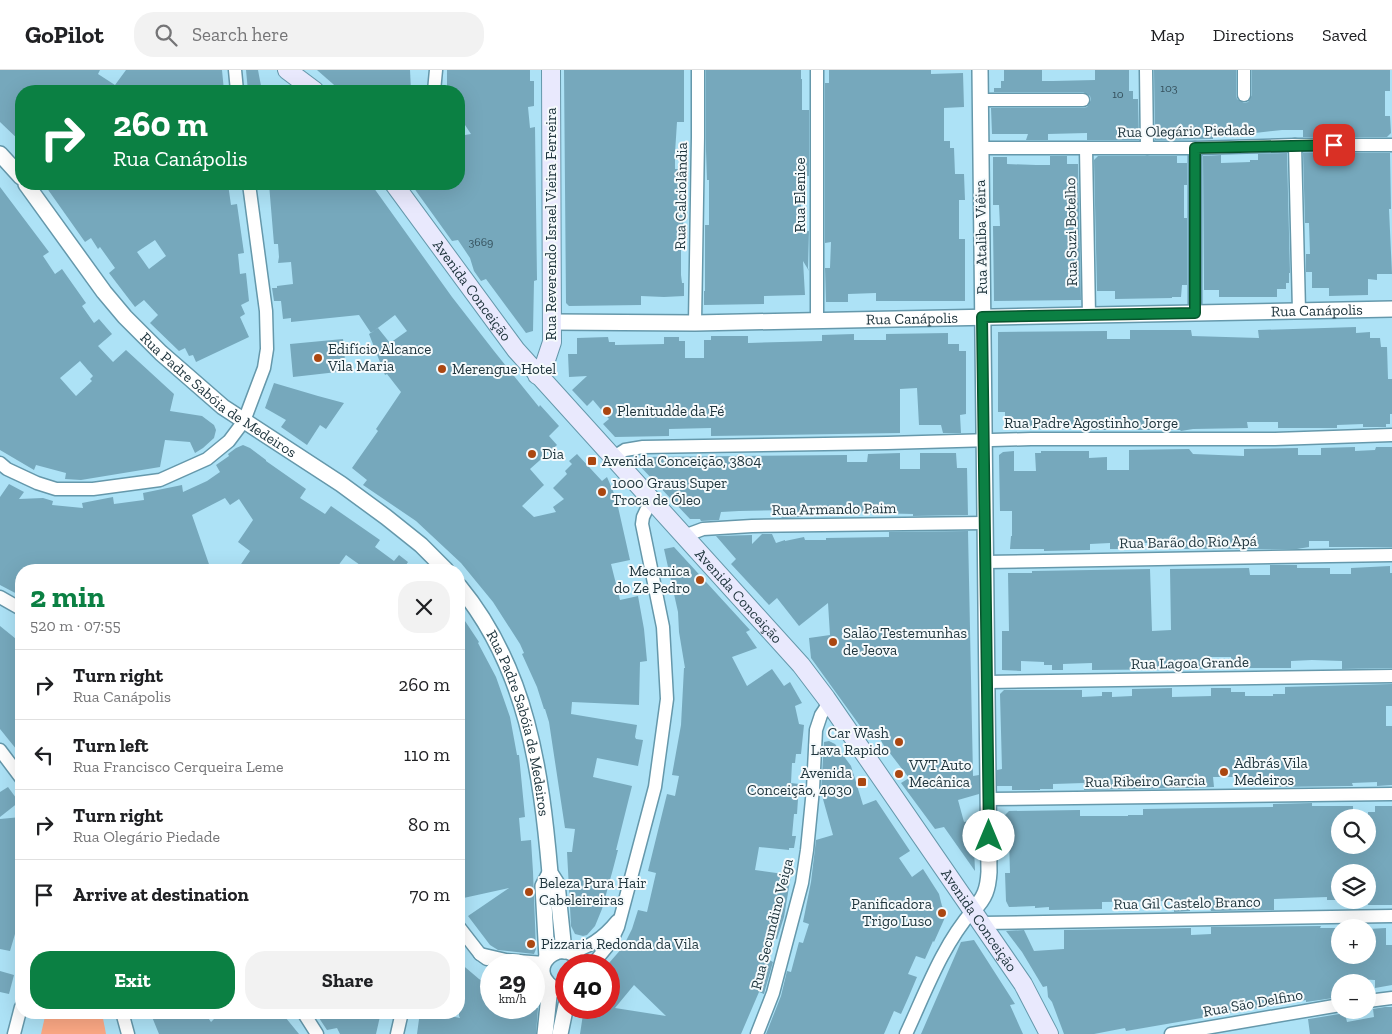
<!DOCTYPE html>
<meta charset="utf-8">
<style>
:root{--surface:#fff;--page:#f2f2f2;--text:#202124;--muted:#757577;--line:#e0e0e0;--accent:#0b8043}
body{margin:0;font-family:"Zilla Slab",serif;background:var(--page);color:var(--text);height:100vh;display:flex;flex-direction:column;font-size:19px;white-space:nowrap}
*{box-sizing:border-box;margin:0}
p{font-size:16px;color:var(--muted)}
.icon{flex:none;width:28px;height:28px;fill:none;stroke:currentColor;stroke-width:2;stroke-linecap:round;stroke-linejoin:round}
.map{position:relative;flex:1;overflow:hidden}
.drawer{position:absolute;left:15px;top:494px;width:450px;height:455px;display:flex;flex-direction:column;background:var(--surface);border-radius:20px;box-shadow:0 5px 20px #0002}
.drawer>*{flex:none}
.guide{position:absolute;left:15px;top:15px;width:450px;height:105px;border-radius:20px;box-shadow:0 5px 20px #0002;background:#0b8043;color:#fff;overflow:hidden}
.fabs{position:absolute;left:1331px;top:739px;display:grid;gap:10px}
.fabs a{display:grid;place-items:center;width:45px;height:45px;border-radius:50%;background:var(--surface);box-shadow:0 5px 20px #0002;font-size:25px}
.speed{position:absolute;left:480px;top:884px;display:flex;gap:10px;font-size:25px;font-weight:700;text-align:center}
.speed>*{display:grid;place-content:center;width:65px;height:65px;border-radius:50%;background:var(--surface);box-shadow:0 5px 20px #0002;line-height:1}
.speed small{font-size:12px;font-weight:400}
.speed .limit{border:8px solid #d22;background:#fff;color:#111}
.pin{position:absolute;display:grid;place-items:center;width:42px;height:42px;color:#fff;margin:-21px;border-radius:10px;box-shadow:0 2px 8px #0006}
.me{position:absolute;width:55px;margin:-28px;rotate:0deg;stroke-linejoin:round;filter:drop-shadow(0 0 4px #0008)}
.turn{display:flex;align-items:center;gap:18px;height:105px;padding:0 15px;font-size:22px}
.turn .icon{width:65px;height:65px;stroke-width:2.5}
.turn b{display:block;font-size:35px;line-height:42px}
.round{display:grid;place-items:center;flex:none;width:52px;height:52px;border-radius:20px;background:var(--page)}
.summary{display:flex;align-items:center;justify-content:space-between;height:85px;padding:0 15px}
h1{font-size:30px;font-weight:700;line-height:38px;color:var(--accent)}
.cta{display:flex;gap:10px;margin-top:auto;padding:10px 15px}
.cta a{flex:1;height:58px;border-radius:20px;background:var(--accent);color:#fff;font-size:20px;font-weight:700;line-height:58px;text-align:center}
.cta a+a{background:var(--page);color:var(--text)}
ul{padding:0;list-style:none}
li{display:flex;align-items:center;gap:15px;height:70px;padding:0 15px;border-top:1px solid var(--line)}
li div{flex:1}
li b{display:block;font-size:19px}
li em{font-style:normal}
header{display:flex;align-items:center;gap:30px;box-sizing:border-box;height:70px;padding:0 25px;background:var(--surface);border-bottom:1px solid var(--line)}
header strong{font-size:24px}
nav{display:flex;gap:28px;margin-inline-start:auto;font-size:18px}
.search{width:350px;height:45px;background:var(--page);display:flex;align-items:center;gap:12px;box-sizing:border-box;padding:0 18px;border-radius:20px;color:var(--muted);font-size:19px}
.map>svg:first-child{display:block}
.green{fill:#fda985}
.building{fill:#76a8bc;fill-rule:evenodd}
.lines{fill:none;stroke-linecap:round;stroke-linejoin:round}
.minor-casing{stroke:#6598ab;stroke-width:15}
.tertiary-casing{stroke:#6598ab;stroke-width:18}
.secondary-casing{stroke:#6598ab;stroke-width:20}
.minor{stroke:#fff;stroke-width:12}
.tertiary{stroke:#fff;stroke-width:15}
.secondary{stroke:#e9e9fd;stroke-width:18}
.route-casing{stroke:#07532c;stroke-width:12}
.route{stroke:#0b8043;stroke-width:9}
.poi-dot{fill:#ab4711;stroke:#f5fafc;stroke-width:2}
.labels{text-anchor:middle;stroke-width:4;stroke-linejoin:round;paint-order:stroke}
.number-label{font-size:12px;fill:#36525e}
.street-label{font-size:15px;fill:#20363e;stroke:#f5fafc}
.poi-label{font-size:15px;fill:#20363e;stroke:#f5fafc;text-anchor:start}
</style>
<header>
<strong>GoPilot</strong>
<div class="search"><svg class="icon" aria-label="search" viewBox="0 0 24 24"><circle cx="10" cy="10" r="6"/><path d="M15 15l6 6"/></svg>Search here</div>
<nav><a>Map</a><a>Directions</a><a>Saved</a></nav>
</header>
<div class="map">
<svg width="1392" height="964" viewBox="0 0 1392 964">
<rect width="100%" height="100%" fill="#ade2f6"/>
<path class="green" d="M46,942l56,1 4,21h-65z"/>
<g class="building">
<path d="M0,0h100l-2,4 17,11 11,-15h96l2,21h-203v51l-21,-20z"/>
<path d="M246,0h12l4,21h-14z"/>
<path d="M317,0h93l1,21h-70z"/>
<path d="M447,0h83v11h4v25l-6,1 2,21 5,-1 2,153 -3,1 -1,50 -7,2 -40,-54 -5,2 -7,-10 -4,-13 -12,-18 -6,1 -41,-57h48v-48l12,-2 -12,-18v-25h-12z"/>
<path d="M564,0h120v52h-7l-2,31v16h9l-1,80h-2v26l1,8h2v13l-20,1 -23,-1v9l-72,1 -3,-3z"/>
<path d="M706,0h95v9h1v31h7v66h-7v24h-1v32l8,-1 -1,37 1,3 -6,-10 2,34 -41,1v8l-60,1v-14h1v-66h4v-45h-2l-1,-29z"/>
<path d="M829,0h102v4l32,-1 1,34 -20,1v33h6v7h4l1,26h9l1,26h-6v39h6v62h-89v-8l-28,1v8h-22l-1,-34h5l1,-26 -6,1v-160h4z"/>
<path d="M1004,0h38v11h11l42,-1v-10h34v21h4v8h5l1,41h-52v-7l-39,1v6h-22l2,-6h-36l-1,-26h92l4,-1 4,-7 -1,-4 -7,-4h-89v-4h7v-7h3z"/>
<path d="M1154,0h82v25l1,4 7,4 4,-1 4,-7v-25h138v21h-5v25h5l1,17 -4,4h-84v-7h-21l-27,3 -42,-1v7l-58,1z"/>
<path d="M1287,83l3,120h-1v10h-3v6h-9v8h-58v-7h-15l-1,-134 18,-1v8l29,-1v-2h8v-6z"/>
<path d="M1303,83h87l1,56h-2l3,65h-15v6l-9,-1v16l-39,1v-8h-17v-16h-6v-18h4l-1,-31h-4z"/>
<path d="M1050,86h17v8h11l3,136 -87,1 -1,-75h7l-1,-21h-6v-48h14v7l29,1h14z"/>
<path d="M1098,86h79v7h10v22h-3v33h3v67h-5l-1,12h-9v1l-57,1v-8h-18l-3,-131z"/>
<path d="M44,114h184l3,21 6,-1 7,49 -6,1 2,20 6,-1 3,28 -8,4 4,9 -5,3 9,20 -53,25 -3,-7 -4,1 -4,-8 -6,3 -29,-28 8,-8 -14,-15 -9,7 -26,-34 6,-5 -15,-21 -2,2 -7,-11 -6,4zM155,170l11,16 -17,13 -12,-17z"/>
<path d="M269,114h102l81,113 42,54 45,56 1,-2 19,21 -10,10 8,9 -27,24 14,16 -22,21 12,11 22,-5 -3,-5 11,-8 -11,-11 14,-14 -2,-3 7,-7 -3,-3 8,-7 25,27 5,-4 9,21 14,62 -19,4 9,36 18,-4 6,33 3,32 -7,1 -1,43 -67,-3 -1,12 66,11 -2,12 1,2 7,1 -5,26 -41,-8 -4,19 39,9 -16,64h2l-5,19 -11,40 -7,17 -8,9 -4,1 -8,-2 -4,-8 -4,-74h5l3,-23 -10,-1 -16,-106 -4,-13h-1l-7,-22 -15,-33 2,-1 -4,-9 -27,-42 -32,-39 -45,-42 -53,-36 4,-5 -15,-12 26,-37 -2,-2 25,-37 -14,-18 -2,1 -16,-41 9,-6 12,15 17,-12 -12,-16 -24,18 -12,-18 -68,7v-4l-8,1 -2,-18h-7l-2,-13h5v-2l16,-2 -2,-22 -13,1 1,-6 -1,-13h-4z"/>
<path d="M0,117l49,65 -6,4 12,18 7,-5 24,34 -4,3 12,17 5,-4 13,15 -14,12 15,16 13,-12 48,44 -4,17 32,5 12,9 2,5 -2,8 -11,10 -8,5 -5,-11 -25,-2 -5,27 -79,13 -16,-1 1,-6 -30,-8 -2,5 -34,-20zM80,291l13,15 -3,3 2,2 -16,15 -16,-18z"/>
<path d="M1356,257v6l14,-1v6h10l1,9h6l1,32h4v35h-2v10h-4v3h-23v-3l-26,1v3h-59v-6h-31l1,6 -55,1 -12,2 -1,-1h-100v-6h-21v4l-27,1 -4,-2h-7l-1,-8 -12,1v-2h-3v-6h-7v-80l109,-1v8h23v-9h61l1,6 67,2 -1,-8z"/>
<path d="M948,263v11h11v7h7v63l-6,1 1,18h-18l-2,-8h-22l-2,-37 -17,1v44l-189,3v-8l-42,1v7l-54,1 -12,-13 6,-5 -16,-19 -6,6 -15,-16 15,-14 -18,1 -1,-23h9v-16l31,-1 1,5h6v3l49,-1v-7h15v4h6v17h19v-18h7v-4h37v7l74,-2v-6l32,-1v6h32v-6z"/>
<path d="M343,269l3,32 -53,6 -3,-33z"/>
<path d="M274,313l44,13 26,7 -18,26 -6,-4 -13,20 -26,-18 5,-7 -21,-12z"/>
<path d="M243,375l7,3 16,12v1l40,28 -6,9 25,16 6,-8 49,34 -5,7 19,14 5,-6 9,7 -4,6 3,2h-40l-21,-15 -11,15h-98l13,-19 -12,-9 15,-22 -14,-21 -9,6 -5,-7 -33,17 19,55h-190v26l-21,-11v-88l9,-13 15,8 -5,7 24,-1 10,3 -1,4 31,3 -1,-5 31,-6 1,7 30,-4 -1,-7 39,-8 1,7 24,-11 13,-9 -4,-7 13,-9 -1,-2 8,-6z"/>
<path d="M1355,377v4l20,-1 1,-3h16v100h-63v-6h-20v6l-12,2h-148v-6h-29v6h-10v-6l-20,1v6l-46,1v-2h-34l1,-13h1v-25h-12l-1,-56 4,-3 11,-1v20h22l-1,-18h6v-2h48v7l18,-1v13h22v-20l60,-1 4,5 51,2v-7l54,-1v7h23v-7z"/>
<path d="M900,383v16h20v-16h36l1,15h10l1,47 -55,1v-2l-43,-1 -1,-1 -48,2 -1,-5h-19v8l-20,1 8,-8 -50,1 -18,1 -2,8 -18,1 -1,-2h-10l-53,-56 3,-6 207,-2v7h20l1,-8z"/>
<path d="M968,461l5,245 6,-1v19l-21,6 6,22 9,-2 2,51 -31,-44 -9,2 -34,-46 8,-5 -20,-26 -1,1 -13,-23h-12l-52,-72 -2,-20 21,-3 -2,-32 -29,23 -22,-28 -8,7 -38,-41 5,-5 -20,-23 36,-1v9l10,-10h10l4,9 9,-3v1l19,-4 1,3h21v-2l63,-1v-5z"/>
<path d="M674,477l76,83 -4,2 11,16 -25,9 15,29 25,-17 12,17 6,-4 12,21 -7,3 4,18 5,1 -3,29h-5l-1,9h-3l-1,20 8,1 -2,30h-3l-2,22h4l-2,12h-5v2l-30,-3 -4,23 36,5 -7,42 -7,22 -7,-1 -6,19 9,5 -8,28 -1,4 -5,-2 -18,42h-161l4,-26h25v-45l14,-16 9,-18 6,-19 9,2 9,-39 -8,-2 19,-77 8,2 4,-20 -7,-1 9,-50 3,-57h1l-6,-36 -1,-20 -14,-63zM634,915l32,31 -51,-8z"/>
<path d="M1270,495h27v3h33v6h21v-6l39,-2v7h2v95l-50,1v-8l-30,-1 -21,1v7h-60v-11h-20v12l-119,1v-7l-29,1v6h-11v-5h-8v-3l-23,-1v10l-19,-1v-39h7l-1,-58h24v-2l118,-2 2,62 19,-1 -1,-61 79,-1 1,7h20z"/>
<path d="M459,542l20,30 -1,1 18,34 14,40 7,38h2l6,62 -6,1 2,23 10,-1 2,32 3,77 -2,5 -36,-4 -8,-5 -22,-29 41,-28 -50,11v-72l5,-3 -5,-13z"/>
<path d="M0,556l21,17v112l-21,-26z"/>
<path d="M1392,614v22h-6v20h6v59l-15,1v-4l-25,1 1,3 -80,1v-6h-36v-4h-24l1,10 -29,1 -101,2v-7l-31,1v5h-13v1h-28v-4h-15v-16l5,-1 -2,-75 4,-4h78v7l20,-1v-4h10v5l20,-1v-7l40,-1v9l39,-1v-8h20v4h14v4h28v-2h12v-7z"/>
<path d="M829,671l6,3 16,22 12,39 13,-5 34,51 -11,7 13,19 11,-8 16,25 3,12 5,7 -13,29 -1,-1 -8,18 -9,-3 -8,18 9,3 -8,19 -8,18 -7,-3 -10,23h-118l15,-38 6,-25 4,1 8,-30 4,1 6,-19 -6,-2 8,-40 5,-42 17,-5 -12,-43 3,-50z"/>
<path d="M8,717l11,15 -19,15v-25z"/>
<path d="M1312,733v3h41v12h-13v27h28v-33h7v-6h17v99h-24v-33h-28v28h-13v-3l-53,2v11l-63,1 -1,-3h-20v3l-16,1v-11l-72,1v7l-53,1v-3l-14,1v-2l-26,1 -3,-6 -1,-28h5l-1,-33h-5v-24l5,-5 71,-1v6h48v-1h15v-6l130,-2v-3z"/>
<path d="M21,747v119l-6,-2 -5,17 -10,-2v-130z"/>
<path d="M1321,856l-1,2h20v27h28v-26l18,-1v17h6v40l-17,3v-8l-20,-1v3h-15v15l-34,5v-2l-180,31 -1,-3 -31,6h-30l-12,-32 -4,-5 -1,-11 -4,1 -21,-35 -16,-21 18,-1 10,21 30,-2v-19l127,-2v7l20,-1v-7z"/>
<path d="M974,870l41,64 -5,1 13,29h-102l40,-92z"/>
<path d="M459,892l20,17 12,7v22h47l-2,26h-119l3,-22h12l28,6 -1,-2z"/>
<path d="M0,901l14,4 -5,19 -9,-2z"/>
<path d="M1385,937h7v27h-82l-2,-15h1l36,-6 2,9 27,-5 -1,-8z"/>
<path d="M150,942h54l7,10 10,-10h60l18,22h-140z"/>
<path d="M315,942h66l-5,22h-36l-3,-6 -10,2z"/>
</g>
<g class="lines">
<g class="minor-casing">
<g id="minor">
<path d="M235,0l2,21"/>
<path d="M817,0v250"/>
<path d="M1146,0l1,78"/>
<path d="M1244,0v25"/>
<path d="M434,21l2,-21"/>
<path d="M980,30h103"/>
<path d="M1295,75l4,166"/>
<path d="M980,78h215l100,-3h97"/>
<path d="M1086,79l3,166"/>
<path d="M1195,243v-165"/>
<path d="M695,253l3,-186v-67"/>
<path d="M612,388l13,-8 18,-3 244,-4 144,-4h244l117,-4"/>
<path d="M0,393l7,6 30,14 19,6h37l67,-9 47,-21 22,-18 15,-20 20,-53 3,-19 -1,-38 -17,-127"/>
<path d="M684,466l19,-7 49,-3 233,-3"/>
<path d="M985,492l407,-7"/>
<path d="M0,527l21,12"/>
<path d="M988,612l404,-6"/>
<path d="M0,680l21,28"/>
<path d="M989,729l403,-5"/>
<path d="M982,853l410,-7"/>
<path d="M459,857l21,27 7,5"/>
<path d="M570,882c20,-4 34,-15 47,-31"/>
<path d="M480,884l26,6 38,3"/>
<path d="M592,895l19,-23 7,-15 37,-140 12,-88 -4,-72 -21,-103 1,-7 8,-17"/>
<path d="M1368,931l24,-3"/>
<path d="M122,942l6,22"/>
<path d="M303,942l14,22"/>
<path d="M14,964l7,-27"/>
<path d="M397,964l5,-22"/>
<path d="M757,964l16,-41 29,-110 5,-33 6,-61 3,-59 5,-15 8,-12"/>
<path d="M906,964c20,-43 36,-88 67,-124"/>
<path d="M1171,964l169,-29"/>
</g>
</g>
<g class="tertiary-casing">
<g id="tertiary">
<path d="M0,84l21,23"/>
<path id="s1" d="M26,114l78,108 21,25 36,36 62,54 118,77 45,33 35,28 25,25"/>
<path id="s2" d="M552,252l143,1 697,-14"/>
<path id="s3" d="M459,516c68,82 82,185 91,287l7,11 7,67"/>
<path d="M973,840c12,-12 15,-21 16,-38l-9,-802"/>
<path d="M547,888l-4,-72 7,-13"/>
<path d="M566,920c-7,1 -13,-1 -18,-6 -22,-23 22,-51 33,-19"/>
<path d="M545,964l5,-48"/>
<path d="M560,964l6,-29"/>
</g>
</g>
<g class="secondary-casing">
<g id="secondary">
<path d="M287,0l28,21"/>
<path id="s4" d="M394,114l122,166 285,315 25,33 197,286 26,50"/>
<path d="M537,305l8,-12 7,-21 -1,-272"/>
</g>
</g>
<use href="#minor" class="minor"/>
<use href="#tertiary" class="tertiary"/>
<use href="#secondary" class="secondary"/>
</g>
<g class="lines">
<g class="route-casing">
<path id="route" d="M989,766l-7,-519 213,-4v-165l139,-3"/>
</g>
<use href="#route" class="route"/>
</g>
<g class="poi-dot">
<circle cx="318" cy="288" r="5"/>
<circle cx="442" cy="299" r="5"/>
<circle cx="607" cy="341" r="5"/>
<circle cx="532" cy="384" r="5"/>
<rect x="587" y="386" width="10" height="10" rx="2.5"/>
<circle cx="602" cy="422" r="5"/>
<circle cx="700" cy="510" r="5"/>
<circle cx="833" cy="572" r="5"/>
<circle cx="899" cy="672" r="5"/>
<circle cx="1224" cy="702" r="5"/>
<circle cx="899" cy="704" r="5"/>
<rect x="857" y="707" width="10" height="10" rx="2.5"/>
<circle cx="529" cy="822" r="5"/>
<circle cx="942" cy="843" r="5"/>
<circle cx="531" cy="874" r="5"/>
</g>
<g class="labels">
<g class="number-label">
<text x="1169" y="22">103</text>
<text x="1118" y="28">10</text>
<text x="481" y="176">3669</text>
</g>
<g class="street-label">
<text transform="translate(1186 61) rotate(-1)" y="5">Rua Olegário Piedade</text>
<text transform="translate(800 125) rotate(-90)" y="5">Rua Elenice</text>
<text transform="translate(681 126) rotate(-89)" y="5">Rua Calciolândia</text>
<text transform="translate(551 154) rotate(-90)" y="5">Rua Reverendo Israel Vieira Ferreira</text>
<text transform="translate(1071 162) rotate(-91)" y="5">Rua Suzi Botelho</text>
<text transform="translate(981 167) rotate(-91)" y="5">Rua Ataliba Viêira</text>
<text dy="5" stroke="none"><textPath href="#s4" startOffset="132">Avenida Conceição</textPath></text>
<text dy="5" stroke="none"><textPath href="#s2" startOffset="765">Rua Canápolis</textPath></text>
<text dy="5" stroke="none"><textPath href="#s2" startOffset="360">Rua Canápolis</textPath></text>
<text dy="5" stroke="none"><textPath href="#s1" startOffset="288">Rua Padre Sabóia de Medeiros</textPath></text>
<text x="1091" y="358">Rua Padre Agostinho Jorge</text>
<text transform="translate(834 439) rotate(-1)" y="5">Rua Armando Paim</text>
<text transform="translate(1188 472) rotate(-1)" y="5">Rua Barão do Rio Apá</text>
<text dy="5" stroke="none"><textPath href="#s4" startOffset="538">Avenida Conceição</textPath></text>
<text transform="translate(1190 593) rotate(-1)" y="5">Rua Lagoa Grande</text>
<text dy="5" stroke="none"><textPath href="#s3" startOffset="152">Rua Padre Sabóia de Medeiros</textPath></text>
<text transform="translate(1145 711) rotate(-1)" y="5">Rua Ribeiro Garcia</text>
<text transform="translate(1187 833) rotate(-1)" y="5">Rua Gil Castelo Branco</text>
<text dy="5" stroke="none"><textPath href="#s4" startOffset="942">Avenida Conceição</textPath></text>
<text transform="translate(772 854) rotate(-76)" y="5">Rua Secundino Veiga</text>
<text transform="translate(1253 933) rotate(-10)" y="5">Rua São Delfino</text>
</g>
<g class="poi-label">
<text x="328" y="284">Edifício Alcance<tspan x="328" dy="17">Vila Maria</tspan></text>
<text x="452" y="304">Merengue Hotel</text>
<text x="617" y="346">Plenitudde da Fé</text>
<text x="542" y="389">Dia</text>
<text x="602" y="396">Avenida Conceição, 3804</text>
<text x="612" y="418">1000 Graus Super<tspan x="612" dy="17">Troca de Óleo</tspan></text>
<text x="690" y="506" text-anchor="end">Mecanica<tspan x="690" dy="17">do Ze Pedro</tspan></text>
<text x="843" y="568">Salão Testemunhas<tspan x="843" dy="17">de Jeova</tspan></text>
<text x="889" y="668" text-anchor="end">Car Wash<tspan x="889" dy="17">Lava Rapido</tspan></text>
<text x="1234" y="698">Adbrás Vila<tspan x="1234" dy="17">Medeiros</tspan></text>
<text x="909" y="700">VVT Auto<tspan x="909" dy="17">Mecânica</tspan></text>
<text x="852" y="708" text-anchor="end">Avenida<tspan x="852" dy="17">Conceição, 4030</tspan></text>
<text x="539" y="818">Beleza Pura Hair<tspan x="539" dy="17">Cabeleireiras</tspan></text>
<text x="932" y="839" text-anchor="end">Panificadora<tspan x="932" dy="17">Trigo Luso</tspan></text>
<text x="541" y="879">Pizzaria Redonda da Vila</text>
</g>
</g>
</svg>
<div class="fabs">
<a><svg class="icon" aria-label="search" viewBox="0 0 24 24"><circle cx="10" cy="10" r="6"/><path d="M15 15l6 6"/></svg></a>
<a><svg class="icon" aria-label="layers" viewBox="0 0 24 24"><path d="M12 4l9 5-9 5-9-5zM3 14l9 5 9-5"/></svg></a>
<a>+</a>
<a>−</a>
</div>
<div class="speed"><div>29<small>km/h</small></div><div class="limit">40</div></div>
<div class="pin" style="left:1334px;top:75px;background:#d93025"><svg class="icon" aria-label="arrive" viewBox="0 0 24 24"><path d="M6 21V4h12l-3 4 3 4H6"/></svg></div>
<svg class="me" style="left:989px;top:766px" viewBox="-20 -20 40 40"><circle r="19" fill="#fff"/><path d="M0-13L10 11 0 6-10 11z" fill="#0b8043"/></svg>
<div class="guide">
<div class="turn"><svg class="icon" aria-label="right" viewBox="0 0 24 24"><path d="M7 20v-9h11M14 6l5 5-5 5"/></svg><div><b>260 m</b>Rua Canápolis</div></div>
</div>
<section class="drawer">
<div class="summary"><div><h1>2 min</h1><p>520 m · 07:55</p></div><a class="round"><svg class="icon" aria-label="close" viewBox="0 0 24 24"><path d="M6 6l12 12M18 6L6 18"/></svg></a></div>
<ul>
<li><svg class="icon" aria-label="right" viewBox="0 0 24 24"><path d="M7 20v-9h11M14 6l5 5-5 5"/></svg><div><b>Turn right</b><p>Rua Canápolis</p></div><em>260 m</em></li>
<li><svg class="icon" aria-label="left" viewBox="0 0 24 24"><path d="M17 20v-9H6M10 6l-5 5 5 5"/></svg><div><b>Turn left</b><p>Rua Francisco Cerqueira Leme</p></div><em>110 m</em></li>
<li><svg class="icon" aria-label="right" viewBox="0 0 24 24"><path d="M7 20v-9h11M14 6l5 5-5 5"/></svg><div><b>Turn right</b><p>Rua Olegário Piedade</p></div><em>80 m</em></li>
<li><svg class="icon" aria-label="arrive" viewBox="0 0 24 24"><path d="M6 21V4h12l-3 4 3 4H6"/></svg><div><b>Arrive at destination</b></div><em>70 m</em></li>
</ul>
<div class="cta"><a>Exit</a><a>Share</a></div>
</section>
</div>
